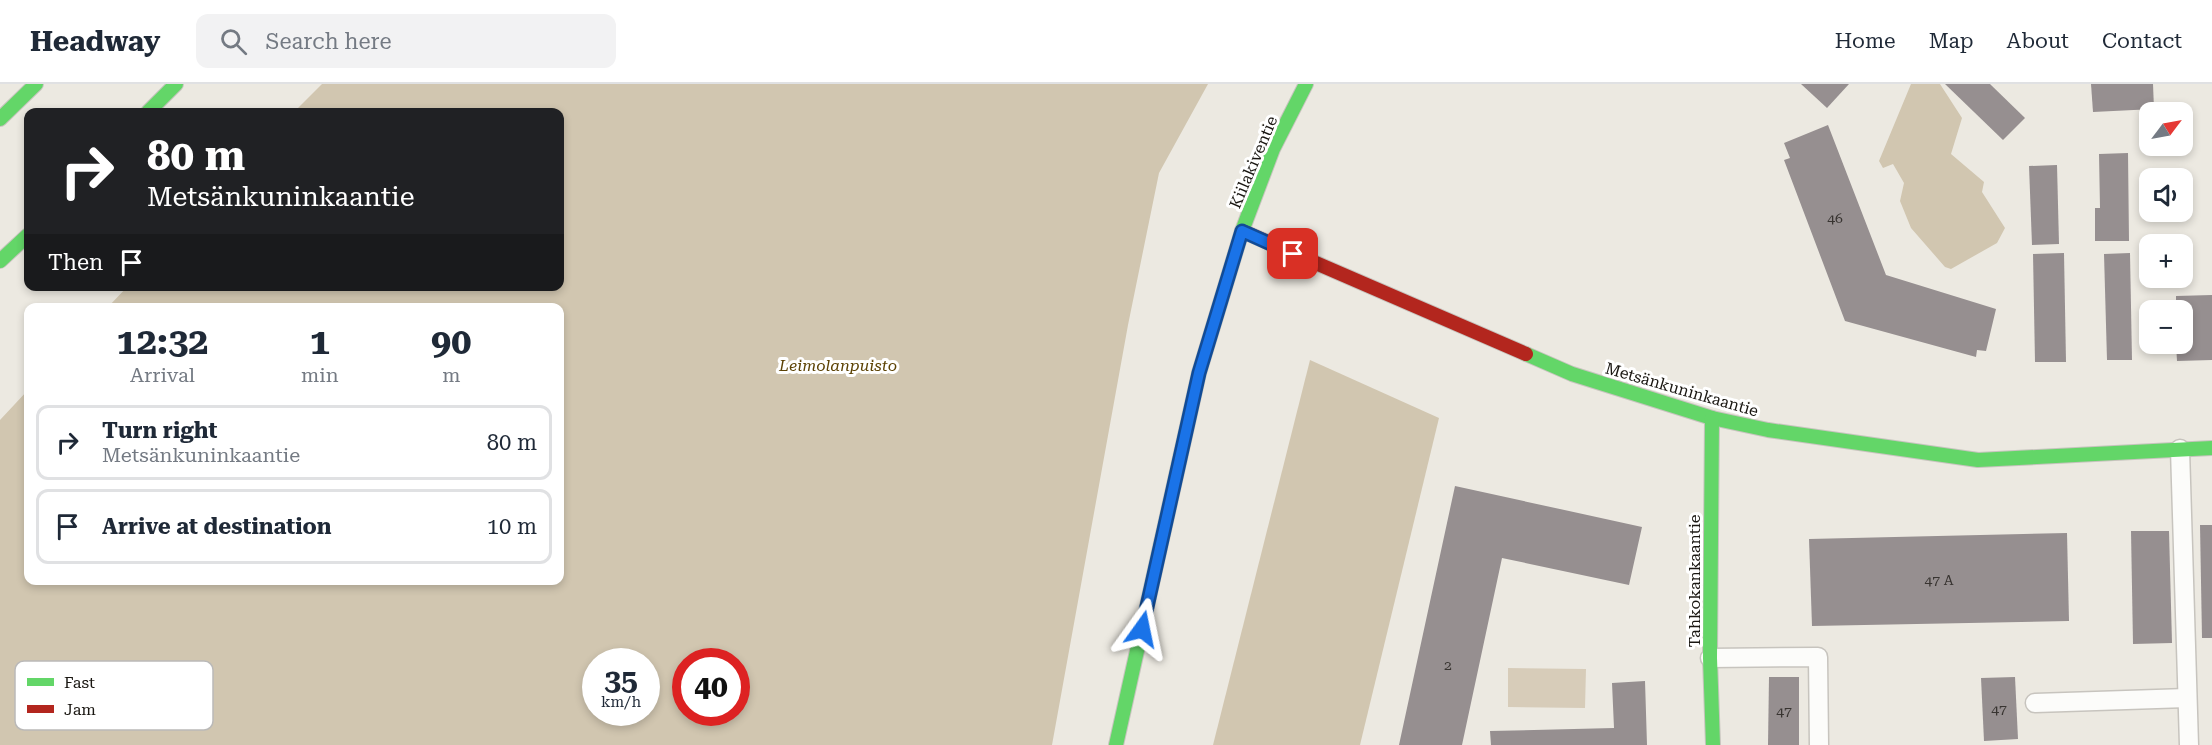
<!DOCTYPE html>
<meta charset="utf-8">
<style>
:root{--surface:#fff;--page:#f2f2f3;--text:#1f2937;--muted:#747a83;--line:#e0e1e3}
body{margin:0;font-family:"Roboto Serif",serif;background:var(--page);color:var(--text);height:100vh;display:flex;flex-direction:column;font-size:22px;white-space:nowrap}
*{box-sizing:border-box;margin:0}
p{font-size:20px;color:var(--muted)}
.icon{flex:none;width:33px;height:33px;fill:none;stroke:currentColor;stroke-width:2;stroke-linecap:round;stroke-linejoin:round}
.map{position:relative;flex:1;overflow:hidden}
.side{position:absolute;left:24px;top:219px;width:540px;height:282px;display:flex;flex-direction:column;background:var(--surface);border-radius:12px;box-shadow:0 3px 9px #0003}
.side>*{flex:none}
.hud{position:absolute;left:24px;top:24px;width:540px;height:183px;border-radius:12px;box-shadow:0 3px 9px #0003;background:#202124;color:#fff;overflow:hidden}
.needle{width:39px;rotate:58deg}
.buttons{position:absolute;left:2139px;top:18px;display:grid;gap:12px}
.buttons a{display:grid;place-items:center;width:54px;height:54px;border-radius:12px;background:var(--surface);box-shadow:0 3px 9px #0003;font-size:30px}
.speed{position:absolute;left:582px;top:564px;display:flex;gap:12px;font-size:30px;font-weight:700;text-align:center}
.speed>*{display:grid;place-content:center;width:78px;height:78px;border-radius:50%;background:var(--surface);box-shadow:0 3px 9px #0003;line-height:1}
.speed small{font-size:15px;font-weight:400}
.speed .limit{border:9px solid #d22;background:#fff;color:#111}
.pin{position:absolute;display:grid;place-items:center;width:51px;height:51px;color:#fff;margin:-26px;border-radius:12px;box-shadow:0 3px 9px #0006}
.me{position:absolute;width:66px;margin:-33px;rotate:12deg;stroke-linejoin:round;filter:drop-shadow(0 0 4px #0008)}
.turn{display:flex;align-items:center;gap:21px;height:126px;padding:0 24px;font-size:27px}
.turn .icon{width:78px;height:78px;stroke-width:2.5}
.turn b{display:block;font-size:42px;line-height:51px}
.then{display:flex;align-items:center;height:57px;padding:0 24px;background:#0003;gap:12px;font-size:22px}
.eta{display:flex;justify-content:space-evenly;align-items:center;height:102px;text-align:center}
.eta b{font-size:36px;font-weight:700;line-height:42px}
ul{padding:0;list-style:none}
li{display:flex;align-items:center;gap:18px;height:75px;margin:0 12px 9px;padding:0 12px;border:3px solid var(--line);border-radius:12px}
li div{flex:1}
li b{display:block;font-size:22px}
li em{font-style:normal}
header{display:flex;align-items:center;gap:36px;box-sizing:border-box;height:84px;padding:0 30px;background:var(--surface);border-bottom:2px solid var(--line)}
header strong{font-size:28px}
nav{display:flex;gap:33px;margin-inline-start:auto;font-size:21px}
.search{width:420px;height:54px;background:var(--page);display:flex;align-items:center;gap:15px;box-sizing:border-box;padding:0 21px;border-radius:12px;color:var(--muted);font-size:22px}
.map>svg:first-child{display:block}
.green{fill:#d7ccb9}
.forest{fill:#d1c6b0;fill-rule:evenodd}
.building{fill:#968f90}
.lines{fill:none;stroke-linecap:round;stroke-linejoin:round}
.lane-casing{stroke:#c7c4be;stroke-width:21}
.fast-casing{stroke:#c7c4be;stroke-width:16}
.jam-casing{stroke:#c7c4be;stroke-width:16}
.lane{stroke:#fcfcfa;stroke-width:18}
.fast{stroke:#63d668;stroke-width:14}
.jam{stroke:#b3261e;stroke-width:14}
.route-casing{stroke:#114b97;stroke-width:15}
.route{stroke:#1a73e8;stroke-width:10}
.labels{text-anchor:middle;stroke-width:6;stroke-linejoin:round;paint-order:stroke}
.number-label{font-size:14px;fill:#383431}
.street-label{font-size:16px;fill:#191611;stroke:#fff}
.park-label{font-size:16px;font-style:italic;fill:#5c4204;stroke:#fff}
.key{fill:#fff;stroke:#bab9b8;stroke-width:1.5}
.key-label{font-size:16px;fill:#191611}
</style>
<header>
<strong>Headway</strong>
<div class="search"><svg class="icon" aria-label="search" viewBox="0 0 24 24"><circle cx="10" cy="10" r="6"/><path d="M15 15l6 6"/></svg>Search here</div>
<nav><a>Home</a><a>Map</a><a>About</a><a>Contact</a></nav>
</header>
<div class="map">
<svg width="2212" height="661" viewBox="0 0 2212 661">
<rect width="100%" height="100%" fill="#ece9e1"/>
<path class="green" d="M1508,584l78,1 -1,39 -77,-1z"/>
<g class="forest">
<path d="M322,0h886l-49,89 -31,152 -76,420h-1052v-325l28,-30v190h532v-272l-452,-1 20,-21h432v-174h-266zM596,578h50v50h-50zM686,578h50v50h-50z"/>
<path d="M1911,0h29l22,34 -11,36 33,28 -2,10 23,36 -8,15 -46,26 -6,-2 -34,-39 -11,-27 4,-18 -11,-19 -10,4 -4,-7z"/>
<path d="M1310,276l129,58 -79,327h-147z"/>
</g>
<g class="building">
<path d="M1801,0h48l-22,24z"/>
<path d="M1945,0h45l35,34 -22,22z"/>
<path d="M2091,0h62l1,25 -61,3z"/>
<path d="M1828,41l58,150 110,34 -10,42 -9,-1 -1,7 -131,-36 -61,-161 6,-2 -6,-15z"/>
<path d="M2128,69l1,88h-34v-33h5l-1,-54z"/>
<path d="M2057,81l2,79 -27,1 -3,-79z"/>
<path d="M2064,169l2,109h-31l-2,-108z"/>
<path d="M2130,169l2,107h-25l-3,-106z"/>
<path d="M2212,211v65l-35,1 -1,-17h6v-34h-6v-14z"/>
<path d="M1455,402l187,41 -13,58 -127,-27 -40,187h-63z"/>
<path d="M2200,441h12v113h-10z"/>
<path d="M2131,447h38l3,112 -39,1z"/>
<path d="M2067,449l2,88 -257,5 -3,-87z"/>
<path d="M1769,593h30v68h-31z"/>
<path d="M2015,593l3,62 -34,2 -3,-63z"/>
<path d="M1645,597l2,64h-156l-1,-14 124,-3 -2,-45z"/>
</g>
<g class="lines">
<g class="lane-casing">
<g id="lane">
<path d="M2180,365l9,296"/>
<path d="M1710,574l108,-1 1,88"/>
<path d="M2035,619l152,-5"/>
</g>
</g>
<g class="fast-casing">
<g id="fast">
<path d="M148,28l28,-28"/>
<path d="M0,35l36,-35"/>
<path d="M0,177l28,-26"/>
<path d="M1526,270l46,20 140,44 56,12 210,30 234,-12"/>
<path d="M1712,334l-2,240 3,87"/>
<path d="M1116,661l83,-372 43,-142 31,-82 33,-65"/>
</g>
</g>
<g class="jam-casing">
<path id="jam" d="M1242,147l284,123"/>
</g>
<use href="#lane" class="lane"/>
<use href="#fast" class="fast"/>
<use href="#jam" class="jam"/>
</g>
<g class="lines">
<g class="route-casing">
<path id="route" d="M1142,545l57,-256 43,-142 51,23"/>
</g>
<use href="#route" class="route"/>
</g>
<g class="labels">
<g class="number-label">
<text x="1835" y="139">46</text>
<text x="1939" y="501">47 A</text>
<text x="1448" y="586">2</text>
<text x="1999" y="630">47</text>
<text x="1784" y="632">47</text>
</g>
<g class="street-label">
<text transform="translate(1253 78) rotate(-67)" y="6">Kiilakiventie</text>
<text transform="translate(1682 305) rotate(16)" y="6">Metsänkuninkaantie</text>
<text transform="translate(1694 497) rotate(-90)" y="6">Tahkokankaantie</text>
</g>
<g class="park-label">
<text x="838" y="287">Leimolanpuisto</text>
</g>
</g>
<rect x="15" y="577" width="198" height="69" rx="9" class="key"/>
<rect x="27" y="594" width="27" height="8" fill="#63d668"/>
<rect x="27" y="621" width="27" height="8" fill="#b3261e"/>
<g class="key-label">
<text x="64" y="604">Fast</text>
<text x="64" y="631">Jam</text>
</g>
</svg>
<div class="buttons">
<a><svg class="needle" viewBox="-14 -14 28 28"><path d="M0-13l5 13h-10z" fill="#e53935"/><path d="M0 13l5-13h-10z" fill="#747a83"/></svg></a>
<a><svg class="icon" aria-label="sound" viewBox="0 0 24 24"><path d="M4 9h4l5-4v14l-5-4H4zM17 9q2 3 0 6"/></svg></a>
<a>+</a>
<a>−</a>
</div>
<div class="speed"><div>35<small>km/h</small></div><div class="limit">40</div></div>
<div class="pin" style="left:1293px;top:170px;background:#d93025"><svg class="icon" aria-label="arrive" viewBox="0 0 24 24"><path d="M6 21V4h12l-3 4 3 4H6"/></svg></div>
<svg class="me" style="left:1142px;top:545px" viewBox="-20 -20 40 40"><path d="M0-17L14 15 0 8-14 15z" fill="#1a73e8" stroke="#fff" stroke-width="4"/></svg>
<div class="hud">
<div class="turn"><svg class="icon" aria-label="right" viewBox="0 0 24 24"><path d="M7 20v-9h11M14 6l5 5-5 5"/></svg><div><b>80 m</b>Metsänkuninkaantie</div></div>
<div class="then">Then<svg class="icon" aria-label="arrive" viewBox="0 0 24 24"><path d="M6 21V4h12l-3 4 3 4H6"/></svg></div>
</div>
<section class="side">
<div class="eta">
<div><b>12:32</b><p>Arrival</p></div>
<div><b>1</b><p>min</p></div>
<div><b>90</b><p>m</p></div>
</div>
<ul>
<li><svg class="icon" aria-label="right" viewBox="0 0 24 24"><path d="M7 20v-9h11M14 6l5 5-5 5"/></svg><div><b>Turn right</b><p>Metsänkuninkaantie</p></div><em>80 m</em></li>
<li><svg class="icon" aria-label="arrive" viewBox="0 0 24 24"><path d="M6 21V4h12l-3 4 3 4H6"/></svg><div><b>Arrive at destination</b></div><em>10 m</em></li>
</ul>
</section>
</div>
